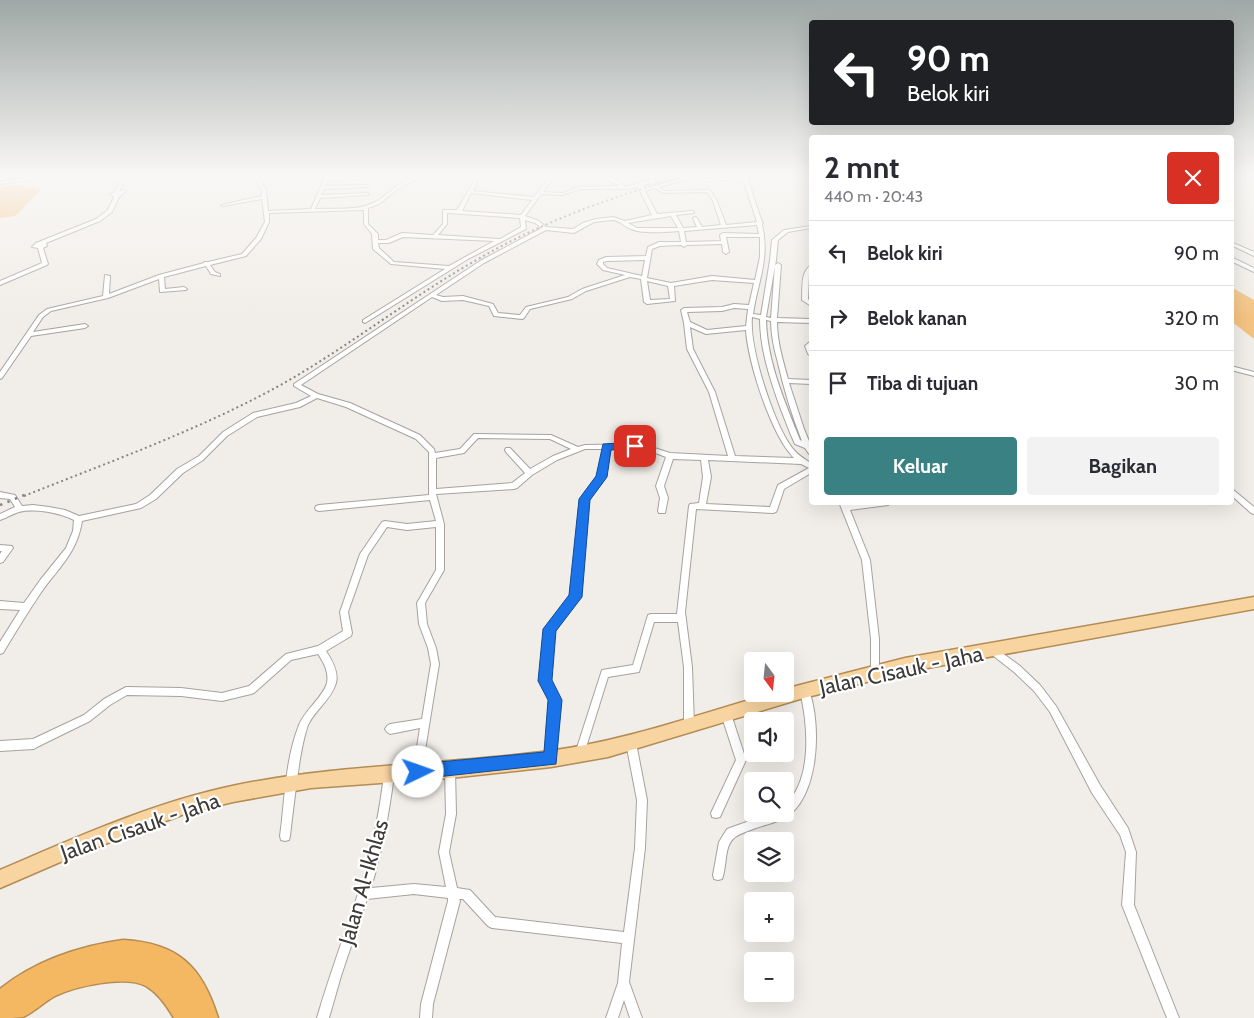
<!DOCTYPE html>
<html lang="id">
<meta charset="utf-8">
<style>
:root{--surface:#fff;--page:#f2f2f3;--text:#2b2b33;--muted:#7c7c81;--line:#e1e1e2;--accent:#398182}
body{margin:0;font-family:Cabin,sans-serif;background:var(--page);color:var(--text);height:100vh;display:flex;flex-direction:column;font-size:19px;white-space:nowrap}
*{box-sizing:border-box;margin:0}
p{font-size:16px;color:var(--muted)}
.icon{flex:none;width:28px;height:28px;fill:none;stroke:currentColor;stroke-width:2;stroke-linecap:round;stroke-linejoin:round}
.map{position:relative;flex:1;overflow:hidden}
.details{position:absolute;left:809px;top:135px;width:425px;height:370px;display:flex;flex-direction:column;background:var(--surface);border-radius:5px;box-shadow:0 5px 20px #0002}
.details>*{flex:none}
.hud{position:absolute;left:809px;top:20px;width:425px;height:105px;border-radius:5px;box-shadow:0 5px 20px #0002;background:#202124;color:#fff;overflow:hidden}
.needle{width:32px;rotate:165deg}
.fabs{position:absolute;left:744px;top:652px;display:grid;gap:10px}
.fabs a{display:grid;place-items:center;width:50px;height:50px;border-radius:5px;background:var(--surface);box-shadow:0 5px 20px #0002;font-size:25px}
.pin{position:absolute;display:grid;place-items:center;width:42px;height:42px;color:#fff;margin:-21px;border-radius:10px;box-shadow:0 2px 8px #0006}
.me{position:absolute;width:55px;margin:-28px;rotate:87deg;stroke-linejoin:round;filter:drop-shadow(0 0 4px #0008)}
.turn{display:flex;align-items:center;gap:18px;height:105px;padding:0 15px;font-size:22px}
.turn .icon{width:65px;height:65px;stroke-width:2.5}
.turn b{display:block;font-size:35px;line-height:42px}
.round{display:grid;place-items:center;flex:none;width:52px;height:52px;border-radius:5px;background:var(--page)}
.head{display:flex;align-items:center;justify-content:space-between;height:85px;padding:0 15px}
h1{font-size:30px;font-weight:700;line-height:38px}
.primary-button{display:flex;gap:10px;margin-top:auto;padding:10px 15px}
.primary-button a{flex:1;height:58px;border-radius:5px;background:var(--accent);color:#fff;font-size:20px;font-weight:700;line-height:58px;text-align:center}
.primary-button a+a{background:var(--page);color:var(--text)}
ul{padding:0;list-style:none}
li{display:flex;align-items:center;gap:15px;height:65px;padding:0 15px;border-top:1px solid var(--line)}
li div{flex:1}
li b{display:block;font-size:19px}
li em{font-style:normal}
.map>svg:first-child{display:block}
.green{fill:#f4c382}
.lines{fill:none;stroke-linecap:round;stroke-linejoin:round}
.minor-casing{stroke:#a6a29e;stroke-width:2}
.primary-casing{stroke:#b48c54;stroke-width:3}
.motorway-casing{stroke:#b48c54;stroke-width:3}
.minor{fill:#fff;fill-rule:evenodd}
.primary{fill:#f8d4a1;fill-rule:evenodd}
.motorway{fill:#f4b762;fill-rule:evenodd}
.rail-far1{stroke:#878582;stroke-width:2;stroke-dasharray:2 3;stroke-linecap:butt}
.rail{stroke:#878582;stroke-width:2.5;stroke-dasharray:2.5 5.5;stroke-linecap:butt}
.route{fill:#1a73e8;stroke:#114b97}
.labels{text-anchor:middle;stroke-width:4.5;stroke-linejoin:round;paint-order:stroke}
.near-street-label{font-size:22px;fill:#3c3b39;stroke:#fff}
</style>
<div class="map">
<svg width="1254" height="1018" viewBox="0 0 1254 1018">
<rect width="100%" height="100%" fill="#f1eee9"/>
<g class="green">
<path d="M17,185l23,3 -1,4 -24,24 -15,2v-31z"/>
<path d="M1231,287l23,13v39l-23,-18z"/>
</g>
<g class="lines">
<g class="minor-casing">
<g id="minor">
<path d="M43,175h26l-2,1 -16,2 -2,-1 -49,7v-2z"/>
<path d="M124,175h4l-9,16 5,-1 2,1 -7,6 -7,15 -12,9 -54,22 1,3 -4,2 5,16 -1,1 -47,20v-4l42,-18 -4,-15 -6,-1 4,-4 60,-24 12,-9 6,-13 -4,-3 5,-2z"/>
<path d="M253,175h4l9,15 2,21 43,-2 15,-34h4l-1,3 33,-1 2,1 -2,1 -34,2 -3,5 41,-1 2,1 -2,1 -42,2 -3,6 46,-2 2,1 -2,1 -47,3 -5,11c19,-1 41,2 58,-6 17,-8 30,-28 50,-28l-25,14 -19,15 -11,4v16l10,10v6h8l16,-7 31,2 10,-11v-14h14l17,-29 -9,-6h5l8,6 -5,10 61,6 17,-22h4l-12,17 20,1 16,-6 41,-1 -25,-11c9,0 26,4 30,12l26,-7 -1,-5h4l2,7 -13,3 1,3 52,-13h8l-45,12 6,4 45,-1 7,11 9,24 31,-3 -14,-43 -37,2 -2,-1v-1l38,-2v-2h25l-2,1 -18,1 15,45 1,1 -1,1c8,35 -4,57 -9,90l8,1 9,-55 2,-20 12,-10 27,-4v2l-23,4 -10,8 -2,20 -10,57 5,1 4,-53 3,-2 3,2 -4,53 34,1v4l-34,-1c0,19 6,39 11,57l23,1v4l-22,-1 15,46 7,17v8h-2l-4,-6 -10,-4c-6,-12 -10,-25 -15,-37 -10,-28 -20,-58 -20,-88l-8,-2c-3,31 22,108 41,132 5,6 11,10 18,14v10l-27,16 -7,21 -1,2 -3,1 -77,-4 -11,103 7,55 2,58 -2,3 -3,2 -3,-2 -2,-3v-58l-6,-45h-24l-15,50 -31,5 -25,80 -3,2 -3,-2 -2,-3 27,-84 31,-5 15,-50 3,-1h26l12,-108 1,-2 9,-1 4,-26 -2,-17 -28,-1 -9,27 4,12 -3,15h-6l-1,-2 2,-13 -4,-12 10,-29 -24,-9 -32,1 -4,28 -17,23 -10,97 -25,33 -4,51 10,19 -4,59 -2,3 -3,2 -3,-2 -2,-3 4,-59 -10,-19 6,-52 25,-33 10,-97 18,-23 4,-27h-18l-28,11 -25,15 -15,13 -3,1 -78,5 8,30v46l-19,33 2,21 9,24 3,16 -18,111 -3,2 -3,-2 -2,-3 7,-44 -30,6 -3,-2 -2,-3 2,-3 3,-2 32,-5 9,-55 -3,-16 -9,-24 -2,-21 19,-33v-43l-29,3 -20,-3 -19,28 -20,57 4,21 -1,3 -25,15c6,9 13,21 10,32 -5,17 -21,27 -28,42 -4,11 -6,23 -8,34 -4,26 -7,51 -10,77l-1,4 -4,1 -4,-1 -1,-4c5,-36 5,-76 19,-111 6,-15 24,-28 28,-42 2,-11 -3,-20 -9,-29l-27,6 -37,33 -3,1 -29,7 -41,-5 -54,-1 -17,10 -20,16 -53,26 -3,2 -34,2v-10l33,-2 51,-24 20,-16 22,-12 55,1 41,5 27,-7 37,-32 32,-8 25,-15 -3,-19 20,-58 22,-32 3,-1 22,3 29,-3 -6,-21 -111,11 -3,-1 -1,-2 1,-2 3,-1 110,-10v-43l-13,-13 -70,-32 -29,-9 -17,9 -43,10 -30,19 -24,24 -20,13 -27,26 -15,9 -59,13c-5,33 -25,48 -42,73 -13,19 -25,39 -37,59l-3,1v-12l20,-32 -20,-1v-8l24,2 17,-24 25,-31 7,-17 1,-11c-15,-7 -38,-12 -55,-8 -7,2 -13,6 -19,8v-6l15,-7 -5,-8 -10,-1v-6l15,3 7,11 11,-1 16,2 16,3 14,6 57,-12 14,-9 27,-26 22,-13 24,-24 30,-19 43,-10 15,-7 -17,-10v-2l186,-123 62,-33 -7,-5 -10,-3 1,9 -58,30 -103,64 -2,-1v-2l82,-51 -54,-5 -18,-15 -1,-15 -8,-10v-14l-95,3v9l-8,17 -15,17 -36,9 5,7 5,2v2l-9,-2 -5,-8 -42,11 1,12 19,-2 3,2 -1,1 -26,2 -1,-13 -51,19 -57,13 -8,6 -10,15 52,-8 3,2 -3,2 -54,8 -29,42 -2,1v-7l39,-57 8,-6 56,-13 2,-21 5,1 -1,18 50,-19 45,-12v-1h4l34,-8 14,-16 9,-16 -3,-23 -39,7 -2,-1 41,-9v-6zM638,187l14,28 -27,6 -12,-4 -17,2 -13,4 -10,6 -27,-2 -7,-6 -14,-5 16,-22 22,1 17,-6h48zM654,188l10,5 43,-1 6,9 8,24 -19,2 -5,-9 -2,-1 -2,1 4,9 -14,1 -7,-13 18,-2v-1l-2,-1 -35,3 -12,-23zM471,193l61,7 -11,15 -59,-4zM447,213l73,5 1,9 -21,12 -62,-4 9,-11zM671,216l7,12h-41l-9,-5zM613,220c8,1 11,7 18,9 12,5 34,3 48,2l2,11h-22l-11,5 -2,9 -40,1 -7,3 -2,4 6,6 22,5 -43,14 -14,8 -42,10 -6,8 -22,-2 -5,-9 -30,-8 -20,1 -7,-2 48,-32 62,-33 28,3 20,-11zM757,225l2,9 -36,-1 -3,2 1,6 -35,1 -2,-11zM403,237l91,4 -45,25 -55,-4 -15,-14 -1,-5h11zM726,237h34v20l-5,23 -43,-4 -41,7 -24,-5 5,-29 8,-3 21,-1 3,2 3,-2 35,-1 1,8 3,2 3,-2zM645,260l-3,16 -35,-8 -4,-4v-2l4,-1zM630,277l11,2 3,23 3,2 28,-3 -1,-15 38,-6 42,3 -5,22 -15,-1 -12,3 -38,1 -3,2 3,13 3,26 22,43 19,64 -58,-3 -28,-9 -57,1 -7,2 -27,-12 -75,-1h-2l-14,15 -25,4 -1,-4 -14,-14 -70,-32 -32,-9 -17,-9 131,-88 10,4 21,-1 26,6 5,10 28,3 2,-1 6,-9 42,-10 14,-8zM647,281l21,5 2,13 -20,1zM734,308l14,1 -2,17 -39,4 -17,-8 -3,-10 35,-1zM766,320l5,1c0,14 3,28 7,42 6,27 14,53 24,78l-2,-1c-15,-38 -33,-78 -34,-120zM690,327l16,7 40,-4c2,32 25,105 48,128l-59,-2 -20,-64 -22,-43zM478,438l72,1 21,10 -18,7 -23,13 -20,-21h-4l-1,2 1,2 19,21 -13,10 -76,6v-31l28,-5zM708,460l93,4 8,4 -31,17 -8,22 -64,-3 5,-27z"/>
<path d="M1231,242l23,10v4l-23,-11z"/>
<path d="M1231,257l23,11v4l-23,-11z"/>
<path d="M811,265v5l-2,3 -1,26 3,3v4l-9,-6c1,-12 -2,-27 9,-35z"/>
<path d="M811,341v15l-3,-2 -3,-8z"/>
<path d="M1231,366l23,6v4l-23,-6z"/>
<path d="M1231,488l23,19v7l-3,-1 -20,-18z"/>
<path d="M839,502h8l1,3 16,-3h27l-3,3 -38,5 20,50 9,79v33l-1,3 -3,1 -3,-1 -1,-3v-33l-9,-79z"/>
<path d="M0,545l12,1 1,2 -10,14 -3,1v-9l2,-3h-2z"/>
<path d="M994,647l26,19 20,19 16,21 44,79 28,43 8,24 -2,53 45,113h-12l-45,-113 4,-53 -6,-17 -28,-42 -42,-81 -16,-21 -20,-19 -23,-18 -1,-3 1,-3z"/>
<path d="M805,687l3,1c14,34 12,112 -25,131 -11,5 -43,12 -50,20 -9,9 -6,28 -11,40l-4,1 -4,-1 -1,-4 6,-33 8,-13 42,-15h16v-9c28,-26 23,-80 15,-114l2,-3z"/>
<path d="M726,709l3,2 2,3 15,46 -26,57 -4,1 -4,-1 -1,-4 25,-53 -15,-46 2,-3z"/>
<path d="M631,738l3,2 2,3 11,57 -2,48 -16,134 13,36h-12l-6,-18 -6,18h-12l12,-35 4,-40 -130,-15 -4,-2 -25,-27h-4l1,2 -27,103 -1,14h-12l1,-14 27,-103v-3l-34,-4 -47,5 -26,77 -12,42h-12c14,-49 33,-97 48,-146 9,-32 15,-64 19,-97l2,-3 3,-2 3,2 2,3c-5,39 -12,76 -23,113l43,-4 32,3 -7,-35 7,-38 -1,-44 2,-3 3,-2 3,2 2,3 1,44 -7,38 8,36 13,2 25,27 129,15 11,-84 2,-48 -11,-57 2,-3z"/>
</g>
</g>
<g class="primary-casing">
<path id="primary" d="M1254,597v12l-349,63 -105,27 -192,58 -57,10 -101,11 -139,10 -78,14 -46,11 -106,40 -81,35v-18c75,-32 152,-67 232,-84 105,-22 212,-21 317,-35 75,-10 148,-36 220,-57h16v-5l15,-4 105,-27z"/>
</g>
<g class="motorway-casing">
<path id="motorway" d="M123,940c55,3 79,26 95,78h-44c-7,-12 -16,-25 -28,-32 -21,-11 -70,0 -91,10 -11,6 -21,16 -32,21 -5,1 -17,1 -23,1v-29c35,-28 79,-43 123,-49z"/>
</g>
<use href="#minor" class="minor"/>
<use href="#primary" class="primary"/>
<use href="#motorway" class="motorway"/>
<path class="rail-far1" d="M24,496c85,-34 172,-65 253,-109 72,-40 137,-93 210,-133 64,-36 133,-60 203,-79"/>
<path class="rail" d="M0,505l27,-11"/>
</g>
<linearGradient id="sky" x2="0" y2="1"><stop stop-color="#9fa8a6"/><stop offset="0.55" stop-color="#f9f7f5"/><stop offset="1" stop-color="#f9f7f5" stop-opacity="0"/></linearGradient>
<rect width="1254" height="318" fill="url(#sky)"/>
<path class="route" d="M635,442l5,4 -1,2 -28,2 -4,27 -17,23 -8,97 -26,34 -4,49 10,20 -6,64 -138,15 -6,-2 -2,-5 2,-5 6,-3 126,-12 4,-52 -10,-19 5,-52 26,-34 10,-96 17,-23 7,-32z"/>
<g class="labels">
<g class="near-street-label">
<text transform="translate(901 670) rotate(-12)" y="8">Jalan Cisauk - Jaha</text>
<text transform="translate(140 826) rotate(-19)" y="8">Jalan Cisauk - Jaha</text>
<text transform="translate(363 882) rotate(-74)" y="8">Jalan Al-Ikhlas</text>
</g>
</g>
</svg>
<div class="fabs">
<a><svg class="needle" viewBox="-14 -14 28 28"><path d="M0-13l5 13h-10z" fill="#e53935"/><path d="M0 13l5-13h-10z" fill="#7c7c81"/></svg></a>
<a><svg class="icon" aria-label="sound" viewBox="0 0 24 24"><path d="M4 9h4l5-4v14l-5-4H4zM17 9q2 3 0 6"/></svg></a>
<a><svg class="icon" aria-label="search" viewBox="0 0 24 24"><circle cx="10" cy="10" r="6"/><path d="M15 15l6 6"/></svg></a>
<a><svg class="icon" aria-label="layers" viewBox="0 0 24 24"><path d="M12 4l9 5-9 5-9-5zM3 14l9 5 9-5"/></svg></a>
<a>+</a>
<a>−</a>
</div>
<div class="pin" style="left:635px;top:446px;background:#d93025"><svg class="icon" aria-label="arrive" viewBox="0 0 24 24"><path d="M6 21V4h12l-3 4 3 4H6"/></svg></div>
<svg class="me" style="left:418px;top:772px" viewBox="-20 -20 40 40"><circle r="19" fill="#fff"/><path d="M0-13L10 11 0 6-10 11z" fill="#1a73e8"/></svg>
<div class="hud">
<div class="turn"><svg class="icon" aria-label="left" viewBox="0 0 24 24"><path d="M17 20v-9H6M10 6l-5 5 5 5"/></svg><div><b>90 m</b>Belok kiri</div></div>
</div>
<section class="details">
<div class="head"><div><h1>2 mnt</h1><p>440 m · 20:43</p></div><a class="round" style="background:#d93025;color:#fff"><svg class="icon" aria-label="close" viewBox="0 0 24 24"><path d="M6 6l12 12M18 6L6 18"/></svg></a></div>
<ul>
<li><svg class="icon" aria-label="left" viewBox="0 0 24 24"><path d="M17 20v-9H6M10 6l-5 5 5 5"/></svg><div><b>Belok kiri</b></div><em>90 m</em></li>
<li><svg class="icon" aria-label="right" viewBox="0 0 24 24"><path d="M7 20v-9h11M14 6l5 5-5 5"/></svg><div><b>Belok kanan</b></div><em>320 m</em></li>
<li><svg class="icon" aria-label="arrive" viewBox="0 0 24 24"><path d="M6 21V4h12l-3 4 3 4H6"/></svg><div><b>Tiba di tujuan</b></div><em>30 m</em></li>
</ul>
<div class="primary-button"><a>Keluar</a><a>Bagikan</a></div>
</section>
</div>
